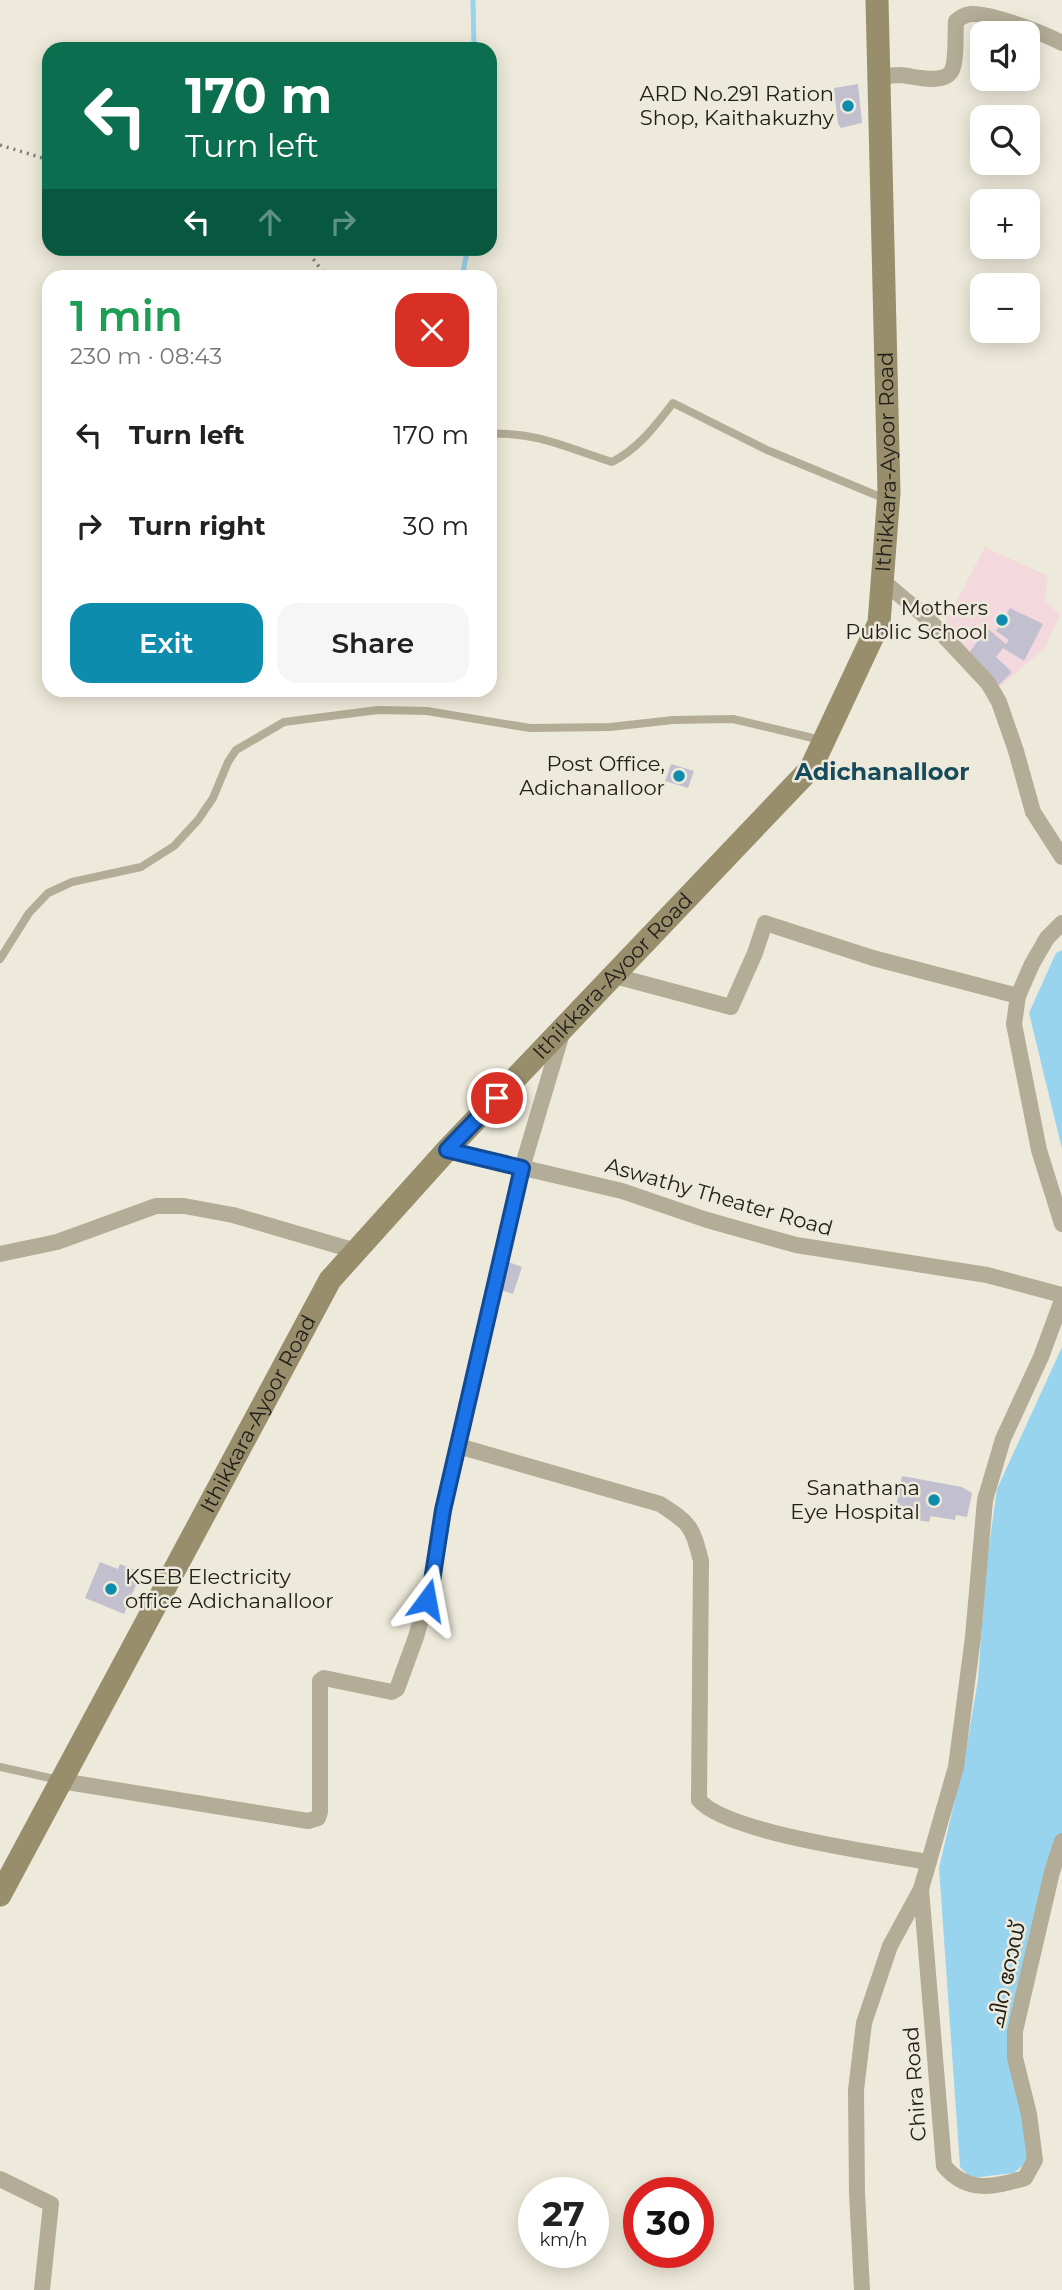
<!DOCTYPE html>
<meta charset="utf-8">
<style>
:root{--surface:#fff;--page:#f6f6f6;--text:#222;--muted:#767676;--accent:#0d8cad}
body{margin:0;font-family:Montserrat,"Noto Sans Malayalam",sans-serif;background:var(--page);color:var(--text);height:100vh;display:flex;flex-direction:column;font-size:26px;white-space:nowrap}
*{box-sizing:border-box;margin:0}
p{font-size:23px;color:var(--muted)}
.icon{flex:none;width:38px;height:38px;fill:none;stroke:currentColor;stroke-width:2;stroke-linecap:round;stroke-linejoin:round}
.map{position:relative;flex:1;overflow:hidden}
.sheet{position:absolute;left:42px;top:270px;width:455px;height:427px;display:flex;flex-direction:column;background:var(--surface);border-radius:21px;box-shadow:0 4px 18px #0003}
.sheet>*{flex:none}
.banner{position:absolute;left:42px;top:42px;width:455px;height:214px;border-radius:21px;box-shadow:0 4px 18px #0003;background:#0b6e4f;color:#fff;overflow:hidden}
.buttons{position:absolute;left:970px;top:21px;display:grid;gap:14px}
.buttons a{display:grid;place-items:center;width:70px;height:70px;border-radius:14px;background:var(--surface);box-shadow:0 4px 18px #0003;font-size:35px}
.speed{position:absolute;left:518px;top:2177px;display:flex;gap:14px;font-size:35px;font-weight:700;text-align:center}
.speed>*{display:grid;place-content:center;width:91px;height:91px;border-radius:50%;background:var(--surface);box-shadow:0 4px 18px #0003;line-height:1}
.speed small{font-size:18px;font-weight:400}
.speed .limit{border:10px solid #d22;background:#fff;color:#111}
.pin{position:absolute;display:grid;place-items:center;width:60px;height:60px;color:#fff;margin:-30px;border:4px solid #fff;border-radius:50%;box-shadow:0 2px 7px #0007}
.me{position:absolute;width:77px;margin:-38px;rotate:13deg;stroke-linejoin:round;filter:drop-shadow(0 0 5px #0008)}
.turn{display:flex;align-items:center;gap:24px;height:147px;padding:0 28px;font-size:32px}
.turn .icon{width:91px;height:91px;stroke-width:2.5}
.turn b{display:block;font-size:49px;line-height:60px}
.lanes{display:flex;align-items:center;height:66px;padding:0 28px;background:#0003;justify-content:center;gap:35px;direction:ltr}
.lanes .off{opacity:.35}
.round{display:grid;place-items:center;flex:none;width:74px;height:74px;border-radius:21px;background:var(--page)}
.summary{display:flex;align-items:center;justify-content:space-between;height:119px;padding:0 28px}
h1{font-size:42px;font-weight:600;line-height:52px;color:#1e9e55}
.primary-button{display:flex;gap:14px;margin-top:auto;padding:14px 28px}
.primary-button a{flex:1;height:80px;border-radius:21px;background:var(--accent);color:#fff;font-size:28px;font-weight:600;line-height:80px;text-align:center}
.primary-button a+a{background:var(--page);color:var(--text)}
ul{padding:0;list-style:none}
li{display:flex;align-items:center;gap:21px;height:91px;padding:0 28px}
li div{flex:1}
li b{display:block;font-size:26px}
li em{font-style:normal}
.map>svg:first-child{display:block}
.education{fill:#f3d8dd}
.water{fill:#99d4ef}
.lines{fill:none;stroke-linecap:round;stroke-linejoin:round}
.stream{stroke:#99d4ef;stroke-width:5}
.building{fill:#c2c0ce}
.path{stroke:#7f7c72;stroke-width:3.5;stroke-dasharray:2 5;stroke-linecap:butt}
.lane{stroke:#b3ac96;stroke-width:8}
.street{stroke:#b3ac96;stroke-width:16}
.secondary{stroke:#988e6c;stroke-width:23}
.route-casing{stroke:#114b97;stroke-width:18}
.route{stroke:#1a73e8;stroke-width:12}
.poi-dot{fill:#0d8cad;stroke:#eeeadb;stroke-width:2.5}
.labels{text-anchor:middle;stroke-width:5;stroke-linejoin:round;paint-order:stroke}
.poi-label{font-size:21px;fill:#21201a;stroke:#eeeadb;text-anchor:end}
.street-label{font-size:21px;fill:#21201a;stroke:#eeeadb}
.quarter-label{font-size:24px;font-weight:bold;fill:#174b5b;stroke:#eeeadb}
</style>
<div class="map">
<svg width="1062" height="2290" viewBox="0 0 1062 2290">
<rect width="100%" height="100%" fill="#eeeadb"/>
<path class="education" d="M985,547l63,29 -3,24 15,15 -15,33 -48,41 -53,-64z"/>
<g class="water">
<path d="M1062,950v199l-33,-136 27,-60z"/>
<path d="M1062,1347v486l-55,198 23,128 -16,14 -43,5 -11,-11 -21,-299 26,-112 13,-76 8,-112 11,-79z"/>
</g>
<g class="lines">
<g class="stream">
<path d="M473,0l1,49"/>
<path d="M462,276l6,-28"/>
</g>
</g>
<g class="building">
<path d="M858,84l4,39 -21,5 -3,-4 -4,-36z"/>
<path d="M1010,608l33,16 -19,37 -21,-13 -7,9 16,15 -13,13 -30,-32 18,-25 19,16 3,-4 -13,-9z"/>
<path d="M671,764l23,7 -6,17 -23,-7z"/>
<path d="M506,1261l16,6 -9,27 -16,-5z"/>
<path d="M902,1476l60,11 10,6 -5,24 -11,-2 -1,5 -24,-4 -2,6 -19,-3 1,-9 -15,-3z"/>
<path d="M100,1562l18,7 2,-5 15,6 -3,8 6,2 -14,34 -39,-16z"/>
</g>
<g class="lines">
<g class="path">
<path d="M0,145l49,15"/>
<path d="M305,248l21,28"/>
</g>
<g class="lane">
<path d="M490,434c46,-3 80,15 122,28 26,-13 44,-37 61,-59l94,47 121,50"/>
<path d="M0,959l29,-46 19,-20 24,-11 69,-15 33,-21 24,-26 15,-22 15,-36 8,-12 48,-28 94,-12 49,1 103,17 80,-1 63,-7 60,-1 88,21"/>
<path d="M0,1767l59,13"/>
</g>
<g class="street">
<path d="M879,77c7,-1 15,-2 22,-2 13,1 41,10 50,-3 6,-9 4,-39 5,-51 5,-4 8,-6 15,-7 20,-1 72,19 91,29"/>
<path d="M883,581l45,38 60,64 11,19 17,49 17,61 29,45"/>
<path d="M1062,923l-15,15 -15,26 -14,32 -4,28 25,126 23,74"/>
<path d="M615,976l116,31 24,-54 10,-30 108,35 145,38"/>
<path d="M447,1150l175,41 85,29 89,25 191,30 75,20"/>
<path d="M0,1254l57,-12 99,-36h28l49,9 123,36"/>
<path d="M458,1446l202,58c31,20 32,22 41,57l-2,239c27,33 184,54 230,62"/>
<path d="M61,1781l247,40 10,-3 2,-6v-131l4,-3 68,14 5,-3 19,-52 16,-56 12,-71 78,-342 41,-138"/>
<path d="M921,1889l23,277c24,28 49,21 81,12l10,-18 -6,-46 -14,-56v-27l37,-159 10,-31"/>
<path d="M0,2179l51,25 -9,86"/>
<path d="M862,2290l-5,-97 -1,-103 8,-67 26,-77 31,-57 35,-122 17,-130 12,-137 18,-61 38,-82 21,-57"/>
</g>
<path class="secondary" id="s1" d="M0,1895l330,-615 117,-130 364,-382 68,-145 10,-131 -12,-492"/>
</g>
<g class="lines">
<g class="route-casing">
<path id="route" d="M427,1600l5,-19 11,-71 79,-342 -75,-18 50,-52"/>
</g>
<use href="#route" class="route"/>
</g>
<g class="poi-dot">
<circle cx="848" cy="106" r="7"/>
<circle cx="1002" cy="620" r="7"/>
<circle cx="679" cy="776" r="7"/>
<circle cx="934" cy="1500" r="7"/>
<circle cx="111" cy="1589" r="7"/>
</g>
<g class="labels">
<g class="poi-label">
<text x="834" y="101">ARD No.291 Ration<tspan x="834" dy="24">Shop, Kaithakuzhy</tspan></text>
<text x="988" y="615">Mothers<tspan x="988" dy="24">Public School</tspan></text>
<text x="665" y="771">Post Office,<tspan x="665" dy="24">Adichanalloor</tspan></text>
<text x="920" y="1495">Sanathana<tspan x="920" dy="24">Eye Hospital</tspan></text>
<text x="125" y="1584" text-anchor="start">KSEB Electricity<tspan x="125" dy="24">office Adichanalloor</tspan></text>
</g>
<g class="street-label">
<text dy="7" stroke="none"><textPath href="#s1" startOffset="1722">Ithikkara-Ayoor Road</textPath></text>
<text dy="7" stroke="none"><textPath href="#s1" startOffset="1113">Ithikkara-Ayoor Road</textPath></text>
<text transform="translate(719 1197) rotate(16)" y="7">Aswathy Theater Road</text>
<text dy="7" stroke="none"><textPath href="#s1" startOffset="546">Ithikkara-Ayoor Road</textPath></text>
<text transform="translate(1007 1975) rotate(-78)" y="7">ചിറ റോഡ്</text>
<text transform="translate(915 2084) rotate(-94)" y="7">Chira Road</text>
</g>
<g class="quarter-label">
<text x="882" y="780">Adichanalloor</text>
</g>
</g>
</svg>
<div class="buttons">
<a><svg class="icon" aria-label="sound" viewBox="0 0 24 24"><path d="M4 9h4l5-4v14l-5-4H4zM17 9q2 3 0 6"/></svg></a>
<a><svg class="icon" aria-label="search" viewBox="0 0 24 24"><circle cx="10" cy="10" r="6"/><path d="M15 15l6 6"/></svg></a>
<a>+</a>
<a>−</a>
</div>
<div class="speed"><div>27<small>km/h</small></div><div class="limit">30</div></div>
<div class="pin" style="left:497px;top:1098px;background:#d93025"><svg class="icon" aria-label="arrive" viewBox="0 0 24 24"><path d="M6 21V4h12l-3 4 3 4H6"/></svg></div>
<svg class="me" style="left:427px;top:1600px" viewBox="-20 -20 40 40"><path d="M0-17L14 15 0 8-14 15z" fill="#1a73e8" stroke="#fff" stroke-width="4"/></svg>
<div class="banner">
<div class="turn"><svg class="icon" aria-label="left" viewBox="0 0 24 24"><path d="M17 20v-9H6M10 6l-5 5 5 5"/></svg><div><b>170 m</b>Turn left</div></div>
<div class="lanes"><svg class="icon" aria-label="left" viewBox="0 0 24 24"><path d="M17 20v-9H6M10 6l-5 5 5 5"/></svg><svg class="icon off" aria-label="ahead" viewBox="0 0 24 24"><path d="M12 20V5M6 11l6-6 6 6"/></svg><svg class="icon off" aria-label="right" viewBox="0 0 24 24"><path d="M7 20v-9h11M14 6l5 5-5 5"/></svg></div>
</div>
<section class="sheet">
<div class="summary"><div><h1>1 min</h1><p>230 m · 08:43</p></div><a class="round" style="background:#d93025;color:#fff"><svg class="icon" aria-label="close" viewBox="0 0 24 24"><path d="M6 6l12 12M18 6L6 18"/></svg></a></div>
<ul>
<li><svg class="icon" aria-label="left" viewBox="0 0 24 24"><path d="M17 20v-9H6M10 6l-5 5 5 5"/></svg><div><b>Turn left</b></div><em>170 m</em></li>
<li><svg class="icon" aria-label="right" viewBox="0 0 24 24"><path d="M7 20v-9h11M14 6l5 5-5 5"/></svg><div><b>Turn right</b></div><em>30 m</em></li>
</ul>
<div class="primary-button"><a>Exit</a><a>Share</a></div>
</section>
</div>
